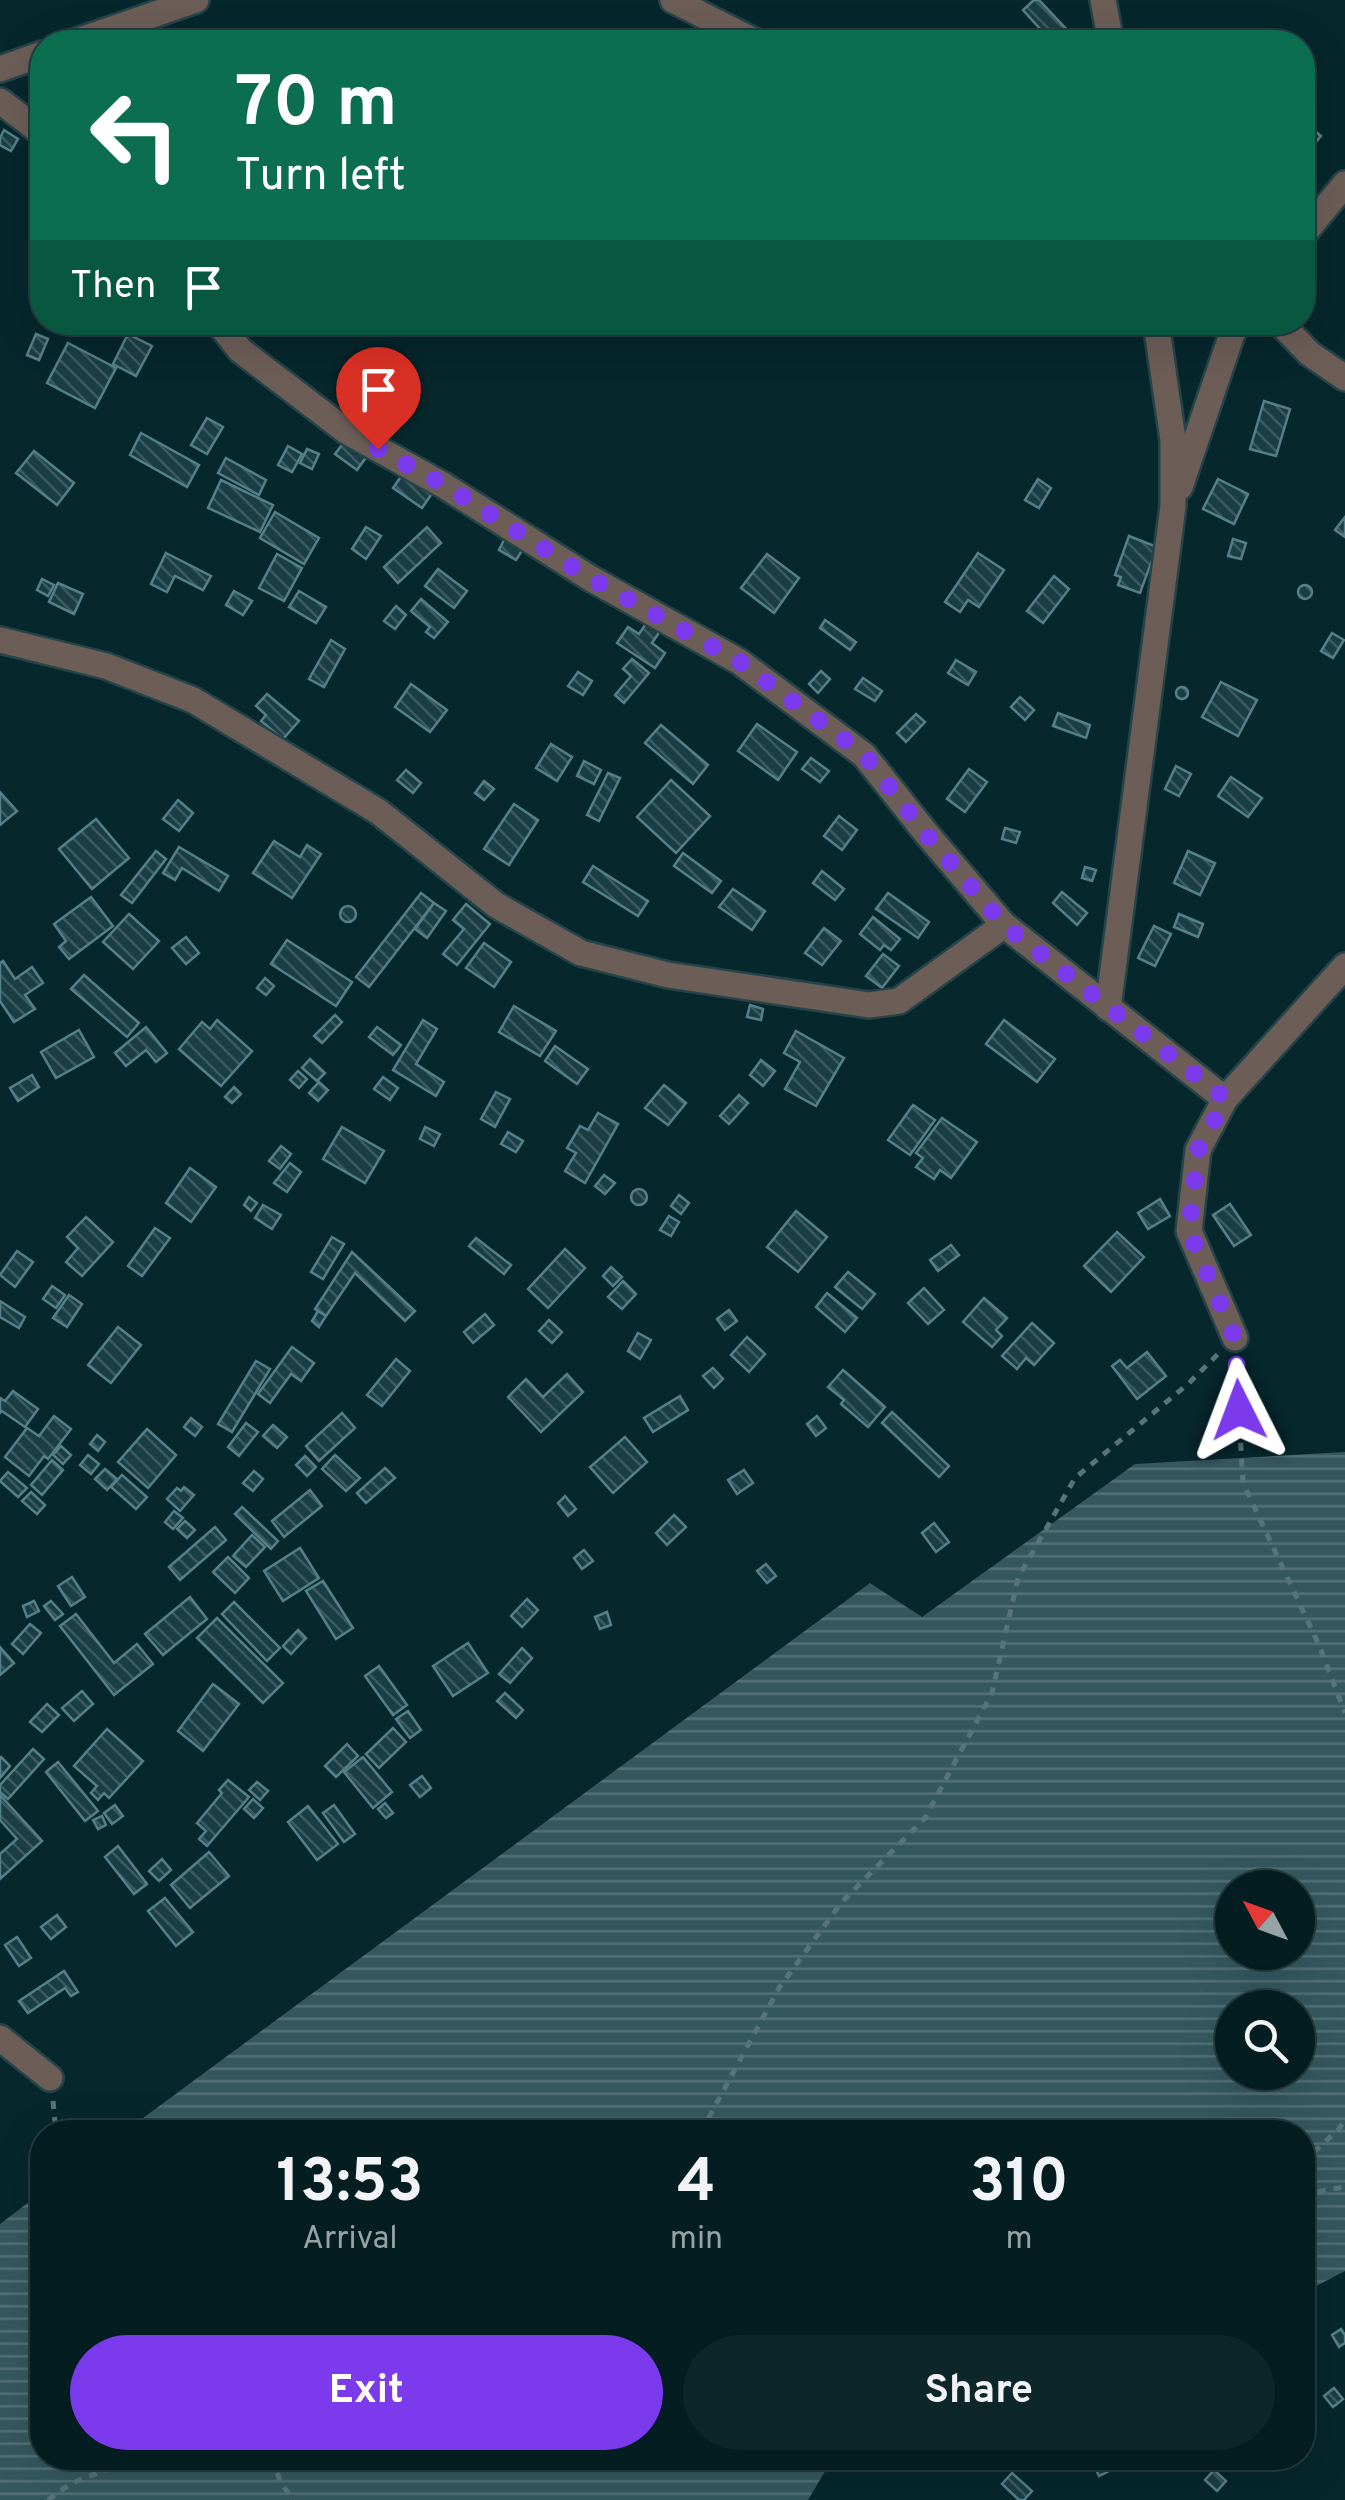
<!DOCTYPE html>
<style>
:root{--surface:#041d21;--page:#0d262a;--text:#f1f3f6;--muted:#97a2a5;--line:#253b3f;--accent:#7c3aed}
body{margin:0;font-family:Overpass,sans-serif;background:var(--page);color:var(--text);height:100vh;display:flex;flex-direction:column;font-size:38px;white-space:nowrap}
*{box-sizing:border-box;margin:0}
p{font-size:32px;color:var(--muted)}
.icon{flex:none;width:55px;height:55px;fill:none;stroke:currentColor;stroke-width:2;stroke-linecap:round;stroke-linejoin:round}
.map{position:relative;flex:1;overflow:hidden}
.drawer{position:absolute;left:30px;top:2120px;width:1285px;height:350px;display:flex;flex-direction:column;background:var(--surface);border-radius:40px;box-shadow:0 10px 40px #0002,0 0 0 2px var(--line)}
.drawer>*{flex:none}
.top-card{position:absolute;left:30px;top:30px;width:1285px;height:305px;border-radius:40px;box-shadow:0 10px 40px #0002,0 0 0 2px var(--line);background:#0b6e4f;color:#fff;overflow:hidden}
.needle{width:65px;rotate:311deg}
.controls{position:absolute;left:1215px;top:1870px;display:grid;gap:20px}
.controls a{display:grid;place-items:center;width:100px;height:100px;border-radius:50%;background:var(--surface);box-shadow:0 10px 40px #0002,0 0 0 2px var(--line);font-size:50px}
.pin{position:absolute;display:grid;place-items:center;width:85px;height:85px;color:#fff;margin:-102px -42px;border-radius:50% 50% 50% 0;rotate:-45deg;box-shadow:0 0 10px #0007}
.pin .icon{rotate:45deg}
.me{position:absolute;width:110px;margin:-55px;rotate:357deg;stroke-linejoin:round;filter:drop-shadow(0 0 8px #0008)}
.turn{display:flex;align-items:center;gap:35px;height:210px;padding:0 40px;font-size:45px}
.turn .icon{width:130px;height:130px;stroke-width:2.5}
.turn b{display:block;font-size:70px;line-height:85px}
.then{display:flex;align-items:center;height:95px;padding:0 40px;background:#0003;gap:20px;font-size:38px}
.eta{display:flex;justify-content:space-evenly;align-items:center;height:170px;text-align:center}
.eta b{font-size:60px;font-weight:700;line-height:70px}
.cta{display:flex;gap:20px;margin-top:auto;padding:20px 40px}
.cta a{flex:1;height:115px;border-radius:60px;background:var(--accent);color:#fff;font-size:40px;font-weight:700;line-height:115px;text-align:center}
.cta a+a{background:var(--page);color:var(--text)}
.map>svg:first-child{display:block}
.water{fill:url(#water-rules);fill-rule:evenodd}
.building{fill:url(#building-back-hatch);stroke:#568089;stroke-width:2.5}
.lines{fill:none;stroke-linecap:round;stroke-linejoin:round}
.minor-casing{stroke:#254449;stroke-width:30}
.path{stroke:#577479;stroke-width:5;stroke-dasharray:8 8;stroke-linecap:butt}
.minor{stroke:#6c5d57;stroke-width:25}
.route{stroke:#7c3aed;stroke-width:18;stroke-dasharray:0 32.4}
</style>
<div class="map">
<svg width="1345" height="2500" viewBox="0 0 1345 2500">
<defs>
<pattern id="water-rules" width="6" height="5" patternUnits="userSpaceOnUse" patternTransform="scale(2.5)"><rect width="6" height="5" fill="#35585f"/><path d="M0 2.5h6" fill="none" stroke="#527177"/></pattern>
<pattern id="building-back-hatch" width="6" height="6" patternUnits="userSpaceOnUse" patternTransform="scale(2.5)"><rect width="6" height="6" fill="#1b3e44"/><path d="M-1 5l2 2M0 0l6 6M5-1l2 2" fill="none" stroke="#3c5b60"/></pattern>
</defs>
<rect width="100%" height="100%" fill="#06272c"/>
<g class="water">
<path d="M1345,1452v819l-42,22 -1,-161h-1178l746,-549 52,34 213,-153zM1232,1888h66v64h-66zM1232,2008h66v64h-66z"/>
<path d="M42,2192v266h814l-26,5 -22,37h-808v-276z"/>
</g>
<g class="building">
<path d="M1034,0h5l31,33 -10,9h-8l-29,-32z"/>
<path d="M1302,121l19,15 -16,19 -3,-2z"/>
<path d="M4,130l14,9 -7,12 -11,-6v-7z"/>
<path d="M36,334l12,5 -9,21 -12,-5z"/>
<path d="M128,334l24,12 -16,30 -23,-12z"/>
<path d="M68,343l48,25 -21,40 -48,-25z"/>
<path d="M1264,401l26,8 -14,47 -26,-7z"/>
<path d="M207,418l16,9 -16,27 -16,-9z"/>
<path d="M141,433l58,32 -12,22 -57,-32z"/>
<path d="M345,441l22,15 -10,14 -22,-16z"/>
<path d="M288,446l14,8 -10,18 -14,-7z"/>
<path d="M307,449l12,5 -7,15 -12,-6z"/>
<path d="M34,451l40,32 -17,22 -41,-32z"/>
<path d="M226,458l40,22 -7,15 -41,-22z"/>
<path d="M402,475l29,20 -9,13 -29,-20z"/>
<path d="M1038,479l13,9 -12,20 -14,-8z"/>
<path d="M1218,479l30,15 -14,30 -31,-15z"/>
<path d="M221,480l52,25 -13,27 -52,-24z"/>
<path d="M275,512l44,26 -15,26 -44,-26z"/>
<path d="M1345,517v20l-10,-7z"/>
<path d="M366,527l15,9 -15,23 -14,-10z"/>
<path d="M427,527l14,16 -43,40 -14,-16z"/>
<path d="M1129,536l28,11 -17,46 -22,-8 3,-8 -6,-2z"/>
<path d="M505,538l18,11 -7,11 -17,-10z"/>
<path d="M1233,539l13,4 -5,16 -13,-3z"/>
<path d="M166,553l45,23 -8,14 -28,-14 -8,16 -16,-8z"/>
<path d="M978,553l26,17 -25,37 -11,-7 -8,12 -15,-10z"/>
<path d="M277,554l25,14 -18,33 -25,-13z"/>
<path d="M767,554l32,24 -25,35 -33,-25z"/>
<path d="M438,569l29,22 -13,17 -29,-22z"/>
<path d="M1054,576l15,13 -26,34 -16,-12z"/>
<path d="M42,579l12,6 -6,11 -11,-6z"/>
<path d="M58,583l25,11 -9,20 -25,-12z"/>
<circle cx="1305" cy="592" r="7"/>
<path d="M234,591l18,10 -9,14 -17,-10z"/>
<path d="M299,591l27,16 -10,16 -27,-16z"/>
<path d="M421,599l27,23 -14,16 -8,-6 4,-5 -19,-16z"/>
<path d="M396,606l10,9 -11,14 -11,-8z"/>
<path d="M825,620l31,22 -6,8 -30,-22z"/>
<path d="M647,622l13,9 -8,12 13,10 -10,15 -38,-25 11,-16 11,7z"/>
<path d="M1332,633l12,7 -11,18 -12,-7z"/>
<path d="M331,640l14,9 -21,38 -15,-8z"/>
<path d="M632,659l17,14 -25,30 -9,-8 16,-19 -8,-7z"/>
<path d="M956,660l20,12 -8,13 -20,-12z"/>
<path d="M821,671l9,8 -12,14 -9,-9z"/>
<path d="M578,672l14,9 -9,14 -15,-9z"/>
<path d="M863,678l19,13 -7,10 -20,-12z"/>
<path d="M1221,682l36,18 -19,36 -36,-19z"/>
<path d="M411,684l36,26 -17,22 -35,-25z"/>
<circle cx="1182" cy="693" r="6"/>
<path d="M267,694l32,27 -16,18 -22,-18 5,-6 -10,-9z"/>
<path d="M1020,697l14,13 -9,10 -14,-13z"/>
<path d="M1058,713l32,12 -4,13 -33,-12z"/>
<path d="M916,714l9,8 -19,20 -9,-9z"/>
<path d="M757,724l40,28 -19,28 -40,-29z"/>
<path d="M661,725l47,40 -15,19 -48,-41z"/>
<path d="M551,744l21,13 -15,24 -21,-13z"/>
<path d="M811,758l18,13 -9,11 -18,-13z"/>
<path d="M584,761l17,9 -7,14 -17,-8z"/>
<path d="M1176,766l15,8 -12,22 -14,-7z"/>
<path d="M969,769l18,13 -22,30 -18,-13z"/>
<path d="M406,770l15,13 -8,10 -16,-13z"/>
<path d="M608,773l12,5 -21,43 -12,-6z"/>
<path d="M1231,777l31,21 -14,19 -30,-21z"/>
<path d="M671,780l39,36 -34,37 -39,-36z"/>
<path d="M484,781l10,8 -10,11 -9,-7z"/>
<path d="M0,792l17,19 -17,14z"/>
<path d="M178,800l15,13 -14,18 -16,-12z"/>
<path d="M514,804l24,16 -29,45 -25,-16z"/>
<path d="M839,816l18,14 -15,20 -18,-14z"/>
<path d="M96,819l33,39 -37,31 -33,-40z"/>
<path d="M1005,828l15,4 -4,11 -14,-4z"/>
<path d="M274,841l26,16 7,-12 14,9 -29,44 -39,-25z"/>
<path d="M179,847l49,29 -9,15 -37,-23 -7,12 -12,-7z"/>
<path d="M156,851l10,8 -34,44 -11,-8z"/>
<path d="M1188,851l27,12 -15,32 -26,-12z"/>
<path d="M683,853l38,28 -9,12 -38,-27z"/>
<path d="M593,866l55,35 -10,15 -55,-34z"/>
<path d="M1085,867l11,3 -4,11 -10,-3z"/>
<path d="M822,871l22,18 -9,11 -22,-17z"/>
<path d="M733,889l32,22 -13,19 -33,-23z"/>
<path d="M1062,892l25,21 -10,12 -24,-22z"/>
<path d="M421,893l13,10 -65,84 -13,-10z"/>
<path d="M888,893l41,29 -11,16 -42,-29z"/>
<path d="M91,897l22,29 -44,33 -10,-12 7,-6 -12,-17z"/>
<path d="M434,903l12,8 -19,27 -12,-9z"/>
<path d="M466,904l24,20 -33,41 -14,-11 21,-25 -11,-9z"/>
<circle cx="348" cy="914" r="8"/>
<path d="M129,914l30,27 -26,28 -30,-27z"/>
<path d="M1179,914l24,10 -5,13 -24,-10z"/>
<path d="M873,917l27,22 -9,11 -7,-5 -4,5 -20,-16z"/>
<path d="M1154,926l17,8 -16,32 -17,-8z"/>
<path d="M824,928l17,13 -19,24 -17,-12z"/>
<path d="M186,937l13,16 -13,11 -14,-16z"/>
<path d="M287,940l65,42 -16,24 -65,-42z"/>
<path d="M484,943l27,19 -17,25 -28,-19z"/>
<path d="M883,954l16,12 -17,22 -16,-12z"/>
<path d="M3,961l12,18 17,-12 11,16 -18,12 10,14 -21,13 -14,-21v-38z"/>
<path d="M84,975l55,48 -12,14 -56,-48z"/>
<path d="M265,978l9,8 -8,9 -9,-7z"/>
<path d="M750,1005l13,4 -2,11 -14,-3z"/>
<path d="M514,1006l42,25 -16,25 -41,-24z"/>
<path d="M335,1015l7,7 -20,21 -8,-7z"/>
<path d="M217,1020l35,31 -31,35 -42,-37 23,-27 8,7z"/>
<path d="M423,1020l14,9 -21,35 28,18 -8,14 -43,-26z"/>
<path d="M1004,1020l51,39 -18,23 -51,-38z"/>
<path d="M146,1027l21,26 -11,9 -10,-12 -20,16 -11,-13z"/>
<path d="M377,1027l24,18 -8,10 -24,-18z"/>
<path d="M79,1030l15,27 -38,21 -15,-26z"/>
<path d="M796,1031l48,27 -28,48 -31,-17 15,-27 -16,-9z"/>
<path d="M555,1046l33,23 -11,15 -32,-23z"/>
<path d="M310,1059l15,14 -8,8 -15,-13z"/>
<path d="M761,1060l14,11 -12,15 -13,-11z"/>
<path d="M298,1071l9,8 -8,9 -9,-8z"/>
<path d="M32,1075l7,12 -21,14 -8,-13z"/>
<path d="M383,1077l15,11 -8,12 -16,-11z"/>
<path d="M319,1082l9,8 -10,11 -9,-8z"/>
<path d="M664,1085l22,18 -18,22 -23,-17z"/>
<path d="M234,1087l7,7 -9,9 -7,-6z"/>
<path d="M496,1092l14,7 -15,28 -14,-8z"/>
<path d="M739,1095l9,8 -19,21 -9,-8z"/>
<path d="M913,1105l22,15 -25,35 -22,-15z"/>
<path d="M598,1113l20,11 -33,59 -20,-12 11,-18 -9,-5 13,-22 8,4z"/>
<path d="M942,1118l35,24 -26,36 -11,-8 -6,9 -18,-12 7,-9 -7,-5z"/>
<path d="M342,1127l42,24 -19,32 -42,-24z"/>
<path d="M425,1127l15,7 -6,12 -14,-7z"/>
<path d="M508,1132l15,9 -7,11 -15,-8z"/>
<path d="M281,1146l10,8 -11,15 -11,-8z"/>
<path d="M290,1163l11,9 -14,20 -13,-9z"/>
<path d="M190,1168l26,19 -25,35 -25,-19z"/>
<path d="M604,1175l11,8 -10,11 -10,-8z"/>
<circle cx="639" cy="1197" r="8"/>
<path d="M679,1195l10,8 -8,11 -10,-8z"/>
<path d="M249,1197l8,6 -6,8 -7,-6z"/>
<path d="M1160,1199l10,17 -22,13 -10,-16z"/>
<path d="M1230,1204l21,31 -17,11 -21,-31z"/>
<path d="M263,1205l18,10 -9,14 -17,-11z"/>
<path d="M796,1211l31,26 -29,35 -31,-25z"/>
<path d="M669,1216l10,6 -8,14 -11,-6z"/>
<path d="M86,1217l27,25 -31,34 -16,-14 12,-14 -11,-11z"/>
<path d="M155,1228l15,10 -28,38 -14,-10z"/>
<path d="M1117,1232l27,25 -33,35 -27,-26z"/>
<path d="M332,1237l12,7 -21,35 -12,-7z"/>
<path d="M476,1238l35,27 -7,9 -35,-28z"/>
<path d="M951,1245l8,10 -21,16 -8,-11z"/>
<path d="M565,1249l20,19 -37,40 -20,-19z"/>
<path d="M17,1251l16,11 -18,25 -15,-12z"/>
<path d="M352,1252l63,59 -10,10 -50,-48 -29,43 -11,-7z"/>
<path d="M611,1267l11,10 -9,9 -10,-10z"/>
<path d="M848,1272l27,22 -13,15 -27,-22z"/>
<path d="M623,1281l13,13 -14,15 -14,-12z"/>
<path d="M52,1286l13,9 -9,13 -13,-9z"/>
<path d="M924,1288l20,22 -16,14 -20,-21z"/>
<path d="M827,1293l30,25 -12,14 -29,-25z"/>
<path d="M69,1295l13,9 -15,23 -14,-9z"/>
<path d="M984,1298l23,20 -11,12 6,6 -10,11 -29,-25z"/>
<path d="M0,1301l25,16 -6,11 -19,-11z"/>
<path d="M729,1310l8,11 -12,9 -8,-11z"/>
<path d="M318,1311l8,5 -7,11 -7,-6z"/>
<path d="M485,1314l9,11 -21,18 -9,-11z"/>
<path d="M549,1320l13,12 -10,11 -13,-12z"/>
<path d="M1032,1323l22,20 -20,22 -8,-7 -9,11 -15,-13z"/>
<path d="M118,1327l23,18 -30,38 -23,-18z"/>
<path d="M638,1333l13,7 -11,19 -12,-8z"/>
<path d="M747,1337l18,17 -16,18 -18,-17z"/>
<path d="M292,1347l22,16 -13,18 -10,-7 -21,29 -12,-9z"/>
<path d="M1147,1352l19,24 -29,23 -25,-33 8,-6 7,8z"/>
<path d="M396,1359l14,12 -28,35 -15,-11z"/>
<path d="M256,1361l14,8 -38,63 -14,-8z"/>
<path d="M713,1368l10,11 -9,9 -11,-12z"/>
<path d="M843,1370l42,37 -17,20 -27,-23 3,-4 -16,-13z"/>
<path d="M567,1374l16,18 -42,40 -33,-35 18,-18 17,18z"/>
<path d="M13,1391l25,18 -13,18 -23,-16 -2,2v-15l5,3z"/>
<path d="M680,1396l8,14 -35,22 -9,-14z"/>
<path d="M892,1412l57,54 -10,11 -57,-54z"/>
<path d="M342,1413l13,15 -36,33 -13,-15z"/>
<path d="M54,1416l17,13 -23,30 -4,-3 -15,20 -24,-19 22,-29 12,8z"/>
<path d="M817,1416l9,12 -10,8 -9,-12z"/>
<path d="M191,1418l11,9 -7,9 -11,-9z"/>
<path d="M246,1423l12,9 -19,24 -11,-9z"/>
<path d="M273,1425l14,12 -10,11 -14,-12z"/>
<path d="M147,1429l29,26 -28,33 -30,-26z"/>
<path d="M97,1435l8,7 -7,9 -8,-7z"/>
<path d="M625,1437l22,25 -34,31 -23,-26z"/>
<path d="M61,1446l10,9 -8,9 -10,-9z"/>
<path d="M88,1455l11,9 -8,10 -11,-9z"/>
<path d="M335,1455l25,23 -14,13 -24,-22z"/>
<path d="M305,1456l11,11 -9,9 -11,-11z"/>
<path d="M52,1460l11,10 -21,25 -11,-10z"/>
<path d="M385,1468l10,10 -29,25 -9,-10z"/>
<path d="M105,1469l12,10 -10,11 -12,-11z"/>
<path d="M744,1470l9,13 -16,11 -9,-14z"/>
<path d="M254,1471l9,8 -10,12 -10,-8z"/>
<path d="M8,1472l19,16 -9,9 -18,-16z"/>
<path d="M122,1475l25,22 -11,12 -25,-22z"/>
<path d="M184,1487l10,8 -14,16 -13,-12 10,-11 4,3z"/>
<path d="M310,1490l12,16 -38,31 -12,-16z"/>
<path d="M31,1492l14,13 -8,9 -15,-13z"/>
<path d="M565,1496l11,13 -8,7 -10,-13z"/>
<path d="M242,1507l36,34 -7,8 -36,-35z"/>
<path d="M174,1511l9,7 -10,11 -8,-7z"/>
<path d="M674,1515l12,12 -19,18 -11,-12z"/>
<path d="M185,1521l10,9 -8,8 -10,-9z"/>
<path d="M934,1523l15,19 -13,10 -14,-19z"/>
<path d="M215,1527l11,13 -46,40 -11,-13z"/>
<path d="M252,1535l13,12 -19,20 -13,-11z"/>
<path d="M300,1548l19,30 -36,23 -19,-30z"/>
<path d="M584,1550l9,11 -11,8 -8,-11z"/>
<path d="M228,1557l21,21 -14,15 -22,-21z"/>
<path d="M766,1564l10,12 -9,7 -10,-12z"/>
<path d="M72,1577l13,20 -14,9 -13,-20z"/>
<path d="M323,1581l30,47 -17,11 -30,-48z"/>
<path d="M190,1597l17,22 -44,36 -18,-21z"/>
<path d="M527,1599l11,11 -16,17 -11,-11z"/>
<path d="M34,1601l5,10 -12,6 -4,-11z"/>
<path d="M51,1601l12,13 -8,6 -11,-14z"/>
<path d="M234,1602l46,46 -13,13 -45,-47z"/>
<path d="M607,1612l4,13 -11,4 -5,-12z"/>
<path d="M76,1614l38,49 23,-19 16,20 -39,31 -54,-69z"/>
<path d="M217,1618l66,65 -20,20 -66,-65z"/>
<path d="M30,1624l11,9 -18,21 -11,-10z"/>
<path d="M298,1630l8,8 -15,16 -8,-8z"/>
<path d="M468,1643l20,30 -35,23 -20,-30z"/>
<path d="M0,1647l14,16 -14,12z"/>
<path d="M522,1648l10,10 -22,25 -11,-9z"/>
<path d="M379,1666l28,39 -14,10 -28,-39z"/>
<path d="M213,1684l26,20 -36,47 -25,-20z"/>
<path d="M82,1691l11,13 -19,17 -12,-13z"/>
<path d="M505,1693l18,17 -7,8 -19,-17z"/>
<path d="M47,1704l12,11 -17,17 -12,-10z"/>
<path d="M408,1711l13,19 -11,8 -14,-19z"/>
<path d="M393,1728l13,14 -27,26 -13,-14z"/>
<path d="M107,1729l36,32 -34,37 -5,-5 -6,7 -7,-7 6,-7 -23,-20z"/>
<path d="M347,1744l11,12 -22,21 -11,-11z"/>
<path d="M33,1749l11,10 -36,40 -8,-7v-7z"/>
<path d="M1,1757l9,9 -10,12v-20z"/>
<path d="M363,1757l29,35 -19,16 -29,-36z"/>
<path d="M58,1762l40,49 -13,10 -39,-49z"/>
<path d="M422,1776l9,12 -11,9 -10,-12z"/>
<path d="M228,1780l21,17 -42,49 -8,-7 7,-8 -9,-8 25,-30 -3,-3z"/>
<path d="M257,1782l11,9 -8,9 -11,-10z"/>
<path d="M0,1795l42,46 -42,38v-25l17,-15 -17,-19z"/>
<path d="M253,1799l10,9 -9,10 -10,-9z"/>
<path d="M385,1803l8,10 -7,5 -8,-9z"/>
<path d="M115,1805l8,11 -11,8 -8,-11z"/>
<path d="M334,1805l21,29 -11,8 -21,-29z"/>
<path d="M308,1806l30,38 -21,16 -29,-38z"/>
<path d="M102,1816l4,9 -8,4 -5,-9z"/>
<path d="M118,1846l29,38 -13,10 -29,-37z"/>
<path d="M209,1852l20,24 -39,32 -19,-23z"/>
<path d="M162,1859l9,11 -12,11 -10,-10z"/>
<path d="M165,1898l28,34 -17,14 -28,-35z"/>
<path d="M57,1915l9,12 -15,12 -10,-12z"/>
<path d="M17,1937l14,21 -12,8 -14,-21z"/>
<path d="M64,1971l14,21 -7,4 -6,-8 -37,25 -9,-12z"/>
<path d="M1341,2329l4,6v8l-6,4 -7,-12z"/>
<path d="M1334,2388l9,11 -10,8 -9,-11z"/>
<path d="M1111,2458h22l-17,8z"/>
<path d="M1102,2459l7,12 -10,5 -6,-13z"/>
<path d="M1214,2470l12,11 -9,10 -12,-11z"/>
<path d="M1012,2473l20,18 -8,9h-5l-17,-16z"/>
</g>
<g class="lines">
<g class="minor-casing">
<g id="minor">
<path d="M673,0l83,42"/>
<path d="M1103,0l8,42"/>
<path d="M74,42l122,-42"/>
<path d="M0,69l42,-15"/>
<path d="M0,101l42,32"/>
<path d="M1302,236l43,-52"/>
<path d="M218,322l22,28 106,81 97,54 147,93 150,84 124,93 62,78 78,92 221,174"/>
<path d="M1279,322l31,32 35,24"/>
<path d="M1180,487l56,-165"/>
<path d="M0,640l106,26 87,34 186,112 117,93 85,48 87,22 201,30 30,-4 105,-76"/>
<path d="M1108,1008l65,-502v-66l-17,-118"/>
<path d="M1235,1338l-46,-107 9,-81 27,-51 120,-133"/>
<path d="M0,2038l50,40"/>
</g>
</g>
<g class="path">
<path d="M1236,1363l7,120 76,162 26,68"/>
<path d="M53,2101l3,31"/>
<path d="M701,2132l78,-144 62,-85 84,-85 67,-125 26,-115 57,-100 113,-94 30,-30"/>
<path d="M1302,2163l37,-34 6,-10"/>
<path d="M1302,2194l43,-7"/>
<path d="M271,2458l11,27 12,15"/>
<path d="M48,2500l22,-16 65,-26"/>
</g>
<use href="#minor" class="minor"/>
</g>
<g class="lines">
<path class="route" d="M378,449l65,35 147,94 150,84 124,92 62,80 78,91 222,174 -28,51 -9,81 46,107 4,72"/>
</g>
</svg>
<div class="controls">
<a><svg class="needle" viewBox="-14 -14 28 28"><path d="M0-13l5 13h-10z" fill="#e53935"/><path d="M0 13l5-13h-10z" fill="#97a2a5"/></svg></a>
<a><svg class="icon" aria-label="search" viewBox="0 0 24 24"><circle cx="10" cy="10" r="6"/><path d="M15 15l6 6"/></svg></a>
</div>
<div class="pin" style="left:378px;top:449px;background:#d93025"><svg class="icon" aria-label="arrive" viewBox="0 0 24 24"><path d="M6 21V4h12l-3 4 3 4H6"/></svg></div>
<svg class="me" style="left:1239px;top:1410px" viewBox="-20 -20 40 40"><path d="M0-17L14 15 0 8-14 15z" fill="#7c3aed" stroke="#fff" stroke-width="4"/></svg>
<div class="top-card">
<div class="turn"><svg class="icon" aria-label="left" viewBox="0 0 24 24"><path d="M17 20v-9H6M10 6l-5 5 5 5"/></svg><div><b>70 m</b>Turn left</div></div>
<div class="then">Then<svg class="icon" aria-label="arrive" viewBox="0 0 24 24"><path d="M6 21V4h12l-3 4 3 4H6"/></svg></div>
</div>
<section class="drawer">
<div class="eta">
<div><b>13:53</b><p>Arrival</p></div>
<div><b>4</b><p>min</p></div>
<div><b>310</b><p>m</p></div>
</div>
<div class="cta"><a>Exit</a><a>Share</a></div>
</section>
</div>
